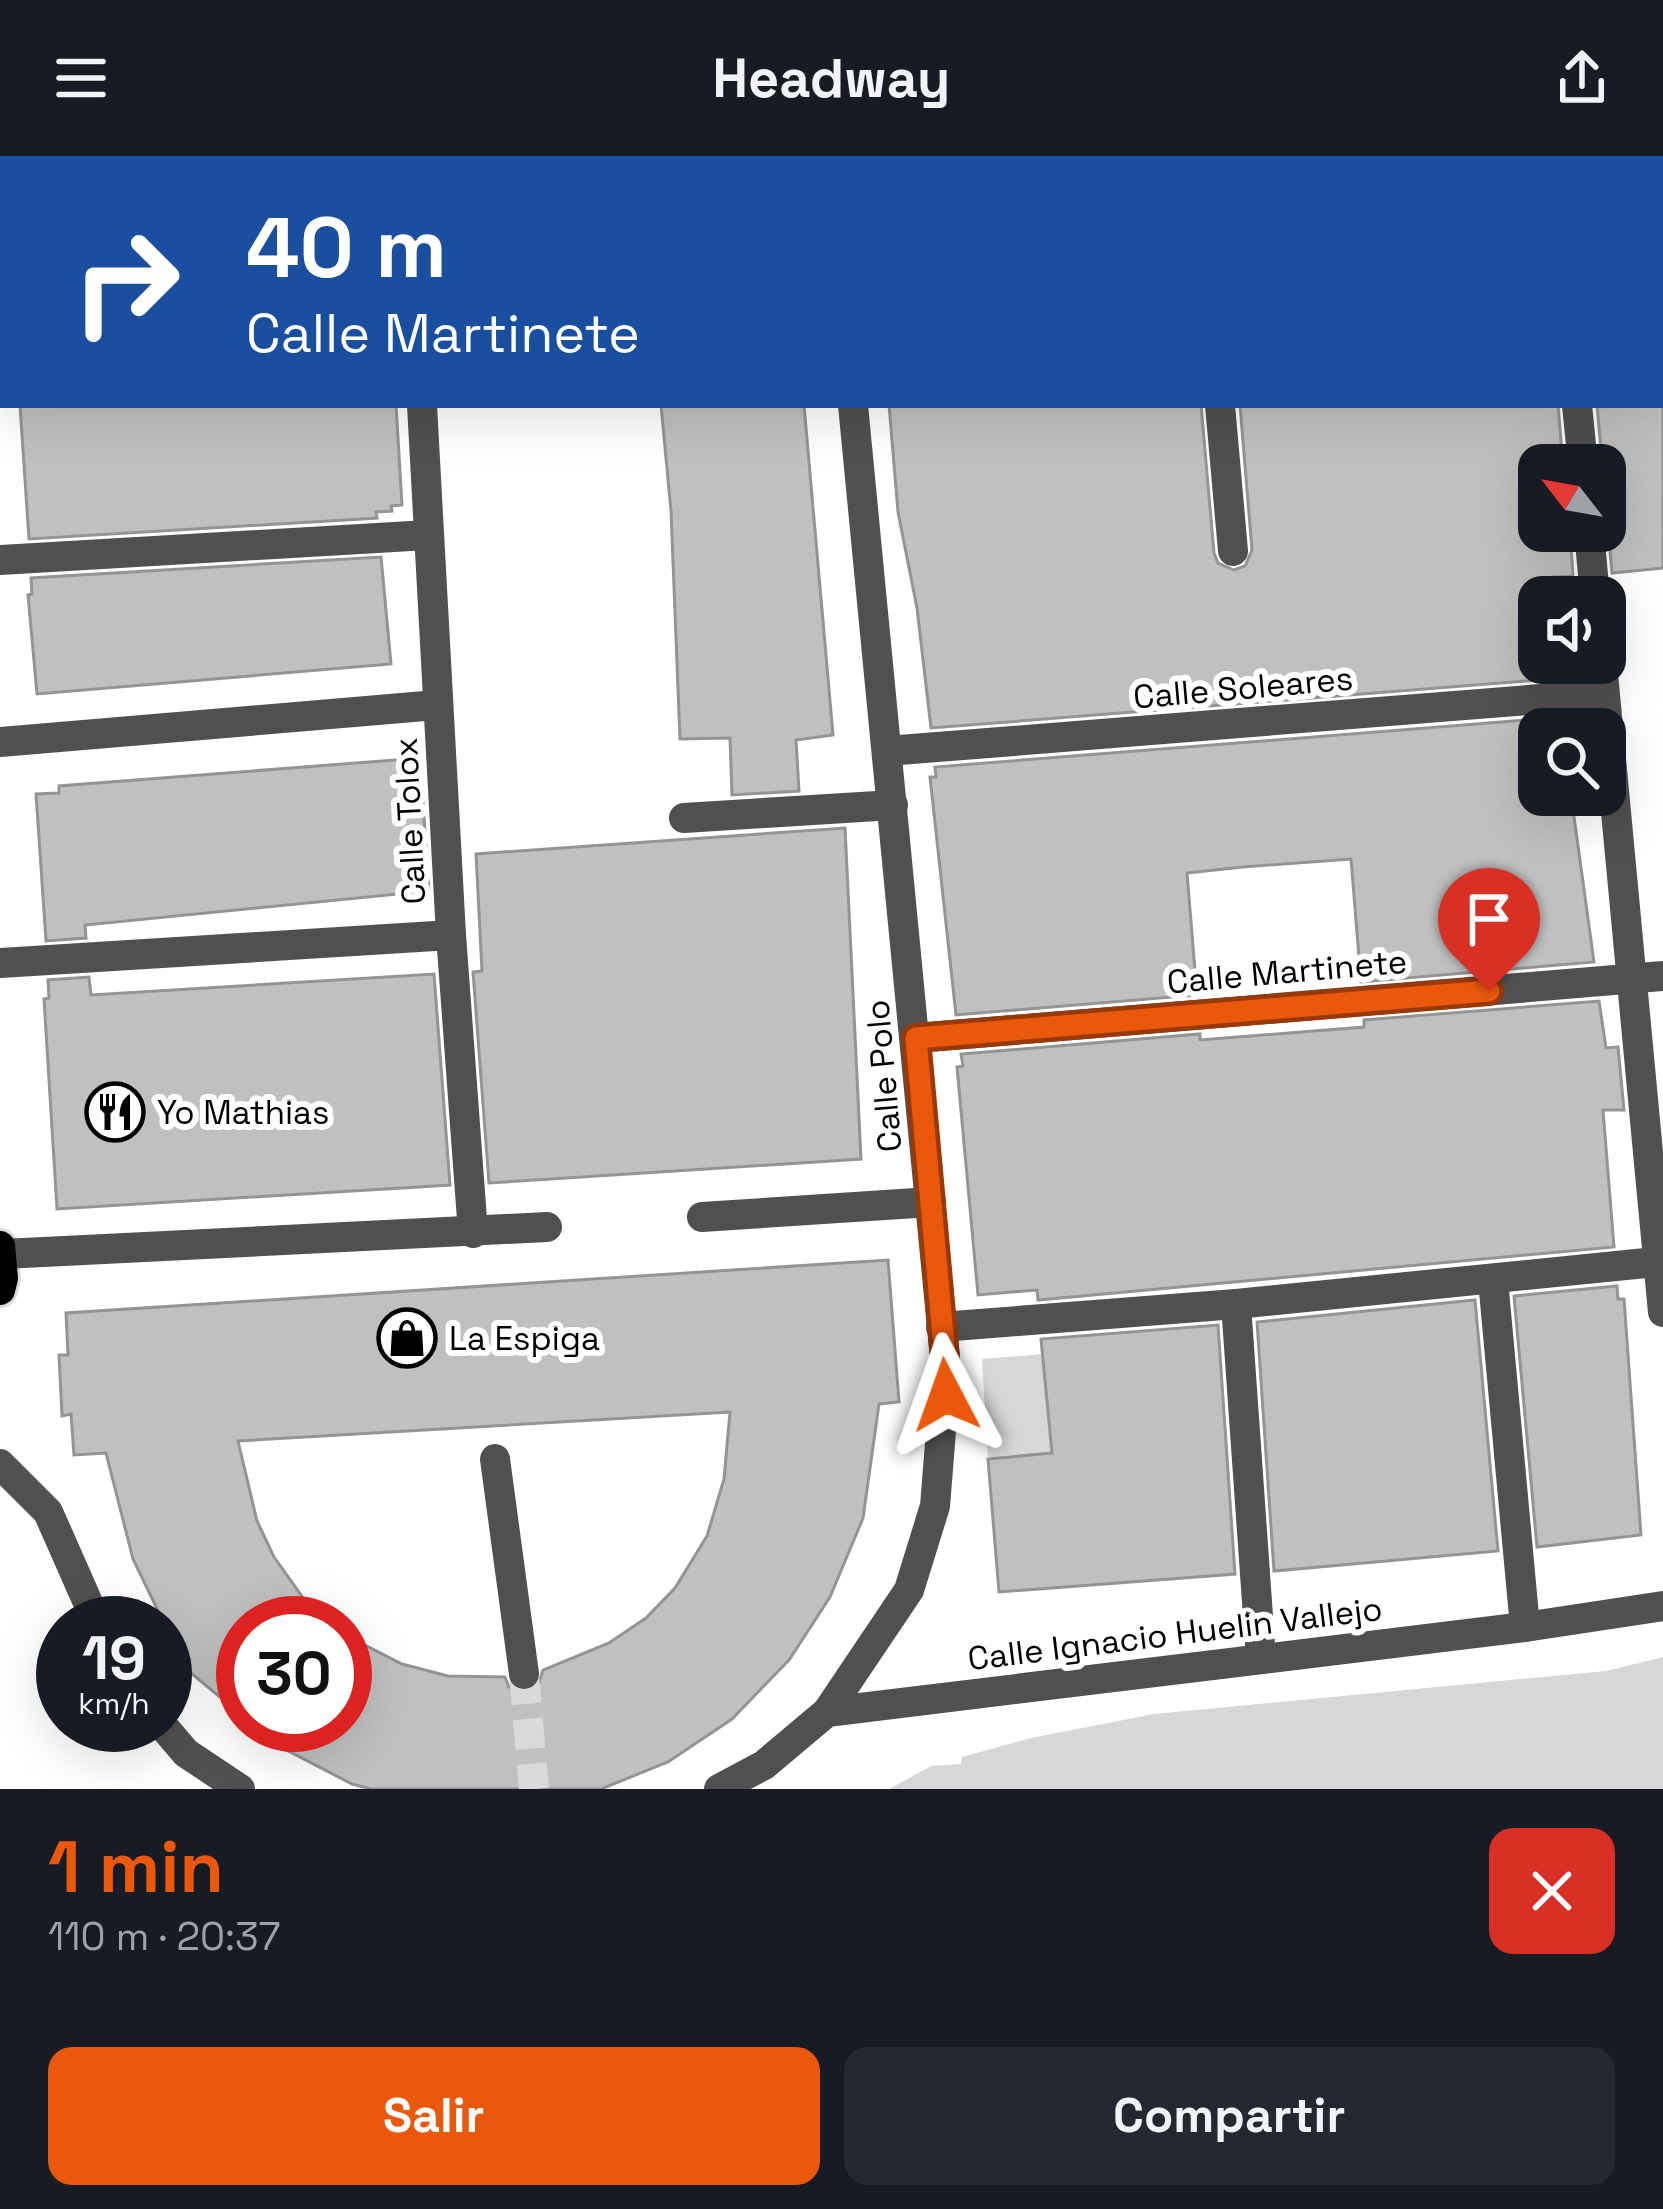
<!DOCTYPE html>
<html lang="es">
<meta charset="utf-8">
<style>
:root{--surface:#171b24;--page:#242831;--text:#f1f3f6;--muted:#9ea1a6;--accent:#ea580c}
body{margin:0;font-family:"Space Grotesk",sans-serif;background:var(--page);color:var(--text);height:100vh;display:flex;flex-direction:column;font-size:45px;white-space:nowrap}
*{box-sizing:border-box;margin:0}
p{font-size:39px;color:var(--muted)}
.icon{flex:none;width:66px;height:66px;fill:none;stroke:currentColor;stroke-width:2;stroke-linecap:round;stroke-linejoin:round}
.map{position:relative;height:1633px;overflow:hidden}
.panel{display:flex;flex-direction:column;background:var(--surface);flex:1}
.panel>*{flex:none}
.top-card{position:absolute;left:0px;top:0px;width:1665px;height:252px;box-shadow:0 12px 48px #0002;background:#1a4fa0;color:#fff;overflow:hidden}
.needle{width:78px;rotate:301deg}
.controls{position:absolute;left:1518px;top:288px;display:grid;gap:24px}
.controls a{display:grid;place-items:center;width:108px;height:108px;border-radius:24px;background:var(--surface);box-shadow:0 12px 48px #0002;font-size:60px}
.speed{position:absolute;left:36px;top:1440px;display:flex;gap:24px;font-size:60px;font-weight:700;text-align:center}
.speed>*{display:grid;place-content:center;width:156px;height:156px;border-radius:50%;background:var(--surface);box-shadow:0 12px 48px #0002;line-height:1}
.speed small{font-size:30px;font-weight:400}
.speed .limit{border:18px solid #d22;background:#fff;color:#111}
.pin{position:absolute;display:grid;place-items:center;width:102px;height:102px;color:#fff;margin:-123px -51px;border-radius:50% 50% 50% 0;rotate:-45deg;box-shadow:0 0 12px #0007}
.pin .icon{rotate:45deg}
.me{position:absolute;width:132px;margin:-66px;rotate:356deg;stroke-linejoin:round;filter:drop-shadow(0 0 9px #0008)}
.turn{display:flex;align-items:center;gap:42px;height:252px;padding:0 48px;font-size:54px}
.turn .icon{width:156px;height:156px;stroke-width:2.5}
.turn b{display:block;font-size:84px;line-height:102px}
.round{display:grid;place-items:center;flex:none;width:126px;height:126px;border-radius:24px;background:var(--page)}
.head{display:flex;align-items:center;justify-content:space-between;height:204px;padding:0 48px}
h1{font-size:72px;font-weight:700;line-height:90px;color:var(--accent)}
.action{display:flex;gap:24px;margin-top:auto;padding:24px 48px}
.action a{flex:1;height:138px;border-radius:24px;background:var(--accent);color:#fff;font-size:48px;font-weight:700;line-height:138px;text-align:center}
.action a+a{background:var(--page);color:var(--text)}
header{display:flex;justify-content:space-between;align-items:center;height:156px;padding:0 48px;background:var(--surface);font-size:54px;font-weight:700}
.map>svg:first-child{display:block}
.green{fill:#d7d7d7}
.building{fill:#c0c0c0;stroke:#949494;stroke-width:3}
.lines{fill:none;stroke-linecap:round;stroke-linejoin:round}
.minor-tunnel{stroke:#d9d9d9;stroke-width:30;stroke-dasharray:30 15;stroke-linecap:butt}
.major-casing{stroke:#dbdbdb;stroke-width:36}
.minor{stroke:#505050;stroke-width:30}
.major{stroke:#000;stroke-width:30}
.route-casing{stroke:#983908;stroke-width:30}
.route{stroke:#ea580c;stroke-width:21}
.labels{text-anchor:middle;stroke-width:12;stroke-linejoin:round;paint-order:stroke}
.street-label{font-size:33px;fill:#000;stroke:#fff}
.poi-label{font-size:33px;fill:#000;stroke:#fff;text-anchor:start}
</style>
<header><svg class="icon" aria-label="menu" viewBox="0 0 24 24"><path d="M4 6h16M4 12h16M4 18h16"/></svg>Headway<svg class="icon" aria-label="share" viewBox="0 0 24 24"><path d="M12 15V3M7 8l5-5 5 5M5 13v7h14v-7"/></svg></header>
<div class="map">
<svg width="1663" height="1633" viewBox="0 0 1663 1633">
<rect width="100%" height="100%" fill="#fff"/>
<g class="green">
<path d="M1043,1198l8,100 -63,5 -6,-100z"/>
<path d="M1663,1501v132h-774l42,-23 30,-2 1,-7 69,-19 123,-24 452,-43z"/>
</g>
<g class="building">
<path d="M20,249h376l6,100 -11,1 1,5 -16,1 1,6 -348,21z"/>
<path d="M661,249h143l29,330 -37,5 3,51 -67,4 -2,-57 -50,1 -9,-228z"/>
<path d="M889,249h312l13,148 4,10 16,7 11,-4 7,-16 -12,-145h318l5,60h-24v66h31l3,45 -20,1v20h-14v66h14l-1,16 -621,49 -14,-120 -19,-96z"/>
<path d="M1597,249h66v163l-51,5z"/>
<path d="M381,401l10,107 -354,30 -9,-99 4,-1 -1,-16z"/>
<path d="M1552,562v8l10,3h-23v66h32l23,167 -233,20 -10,-123 -108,8 -56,6 10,122 -241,20 -26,-238h6l-1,-10z"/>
<path d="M420,602l9,133 -344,34 1,13 -40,3 -10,-147 23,-1v-7z"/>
<path d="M845,672l16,331 -372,24 -16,-211 9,-1 -6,-117z"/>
<path d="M434,818l16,211 -393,24 -13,-210 5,-1 -1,-18 41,-3 2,18z"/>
<path d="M1599,845l7,47 12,-1 6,63h-21l11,137 -576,53 -1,-10 -59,5 -21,-228 6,-1 -2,-12 239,-20v6l164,-13v-7z"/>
<path d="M888,1104l11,142 -20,2 -16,114 -33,79 -41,63 -57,59 -64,43 -67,27h-230l-19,-5 -114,-59h107v-90l57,29 46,12 57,1 4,10 16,6 12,-4 6,-19 66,-27 37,-25 29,-30 32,-52 17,-57 6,-67 -492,29 19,80 17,36 47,66h-78v93l-57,-47 -53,-110 -27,-106 -32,2 -3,-41 -9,2 -3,-61h9l-2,-42z"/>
<path d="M1617,1130l1,13h6l17,236 -104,12 -23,-251z"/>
<path d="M1475,1144l23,251 -224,20 -17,-249z"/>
<path d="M1218,1169l17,249 -236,18 -11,-133 64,-6 -11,-114z"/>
</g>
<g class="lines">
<path class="minor-tunnel" d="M524,1518l10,115"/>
<g class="major-casing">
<path id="major" d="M0,1090l3,32 -3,12"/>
</g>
<g class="minor">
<path d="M534,0v3"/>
<path d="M1197,0l1,3"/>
<path d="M1555,0v3"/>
<path d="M818,3l6,-3"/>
<path d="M0,163h3"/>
<path d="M422,249l29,530 22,298"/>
<path d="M1220,249l13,146"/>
<path d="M1577,249l6,60"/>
<path d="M1589,375l6,66"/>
<path d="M0,404l428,-25"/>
<path d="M1602,507l61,649"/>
<path d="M0,586l437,-37"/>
<path d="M887,595l717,-57"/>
<path d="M684,662l209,-13"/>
<path d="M0,807l451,-28"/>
<path d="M916,882l747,-62"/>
<path d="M702,1061l229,-15"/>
<path d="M3,1098l544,-27"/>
<path d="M1493,1124l32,347"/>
<path d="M1236,1148l25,355"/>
<path d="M941,1171l295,-23 420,-42"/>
<path d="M495,1303l29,215"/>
<path d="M0,1308l48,48 49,111"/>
<path d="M827,1556l82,-122 26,-84 11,-137 -93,-964"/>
<path d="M162,1569l24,28 54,36"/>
<path d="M719,1633l45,-24 63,-53 698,-85 138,-21"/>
</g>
<use href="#major" class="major"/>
</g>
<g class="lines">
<g class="route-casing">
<path id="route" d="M946,1239v-26l-30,-331 573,-47"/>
</g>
<use href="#route" class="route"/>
</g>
<defs>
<g id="restaurant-ring" transform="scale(3)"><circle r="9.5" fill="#fff" stroke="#000" stroke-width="1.5"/><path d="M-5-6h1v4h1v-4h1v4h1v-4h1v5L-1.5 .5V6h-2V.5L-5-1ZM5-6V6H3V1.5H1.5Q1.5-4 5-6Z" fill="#000"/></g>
<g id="shop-ring" transform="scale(3)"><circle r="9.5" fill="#fff" stroke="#000" stroke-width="1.5"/><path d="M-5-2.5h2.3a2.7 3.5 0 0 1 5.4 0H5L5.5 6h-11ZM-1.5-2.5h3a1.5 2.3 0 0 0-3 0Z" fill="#000"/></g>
</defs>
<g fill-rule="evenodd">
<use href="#restaurant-ring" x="115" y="956"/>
<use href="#shop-ring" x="407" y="1182"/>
</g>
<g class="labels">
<g class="street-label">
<text transform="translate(1243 531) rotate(-5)" y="12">Calle Soleares</text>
<text transform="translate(409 665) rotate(-93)" y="12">Calle Tolox</text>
<text transform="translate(1287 815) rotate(-5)" y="12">Calle Martinete</text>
<text transform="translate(883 920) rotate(-95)" y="12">Calle Polo</text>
<text transform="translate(1175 1477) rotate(-7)" y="12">Calle Ignacio Huelin Vallejo</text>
</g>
<g class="poi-label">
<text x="157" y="968">Yo Mathias</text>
<text x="449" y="1194">La Espiga</text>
</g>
</g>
</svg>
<div class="controls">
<a><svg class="needle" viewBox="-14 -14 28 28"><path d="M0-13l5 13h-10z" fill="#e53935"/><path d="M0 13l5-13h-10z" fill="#9ea1a6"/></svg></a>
<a><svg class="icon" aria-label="sound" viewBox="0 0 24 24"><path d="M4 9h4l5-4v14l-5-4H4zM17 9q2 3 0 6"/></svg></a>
<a><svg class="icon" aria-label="search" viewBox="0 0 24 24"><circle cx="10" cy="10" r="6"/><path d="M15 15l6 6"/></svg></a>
</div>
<div class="speed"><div>19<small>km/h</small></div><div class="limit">30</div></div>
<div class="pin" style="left:1489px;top:835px;background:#d93025"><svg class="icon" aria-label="arrive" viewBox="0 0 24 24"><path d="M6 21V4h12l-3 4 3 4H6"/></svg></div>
<svg class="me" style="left:946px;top:1239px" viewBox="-20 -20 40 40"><path d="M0-17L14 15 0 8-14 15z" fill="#ea580c" stroke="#fff" stroke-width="4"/></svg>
<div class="top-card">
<div class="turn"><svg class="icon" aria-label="right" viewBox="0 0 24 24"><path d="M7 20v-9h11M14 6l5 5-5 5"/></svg><div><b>40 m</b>Calle Martinete</div></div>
</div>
</div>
<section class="panel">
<div class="head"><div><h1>1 min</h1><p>110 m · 20:37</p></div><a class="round" style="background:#d93025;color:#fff"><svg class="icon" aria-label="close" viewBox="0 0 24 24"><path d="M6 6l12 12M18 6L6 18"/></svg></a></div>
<div class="action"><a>Salir</a><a>Compartir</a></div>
</section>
